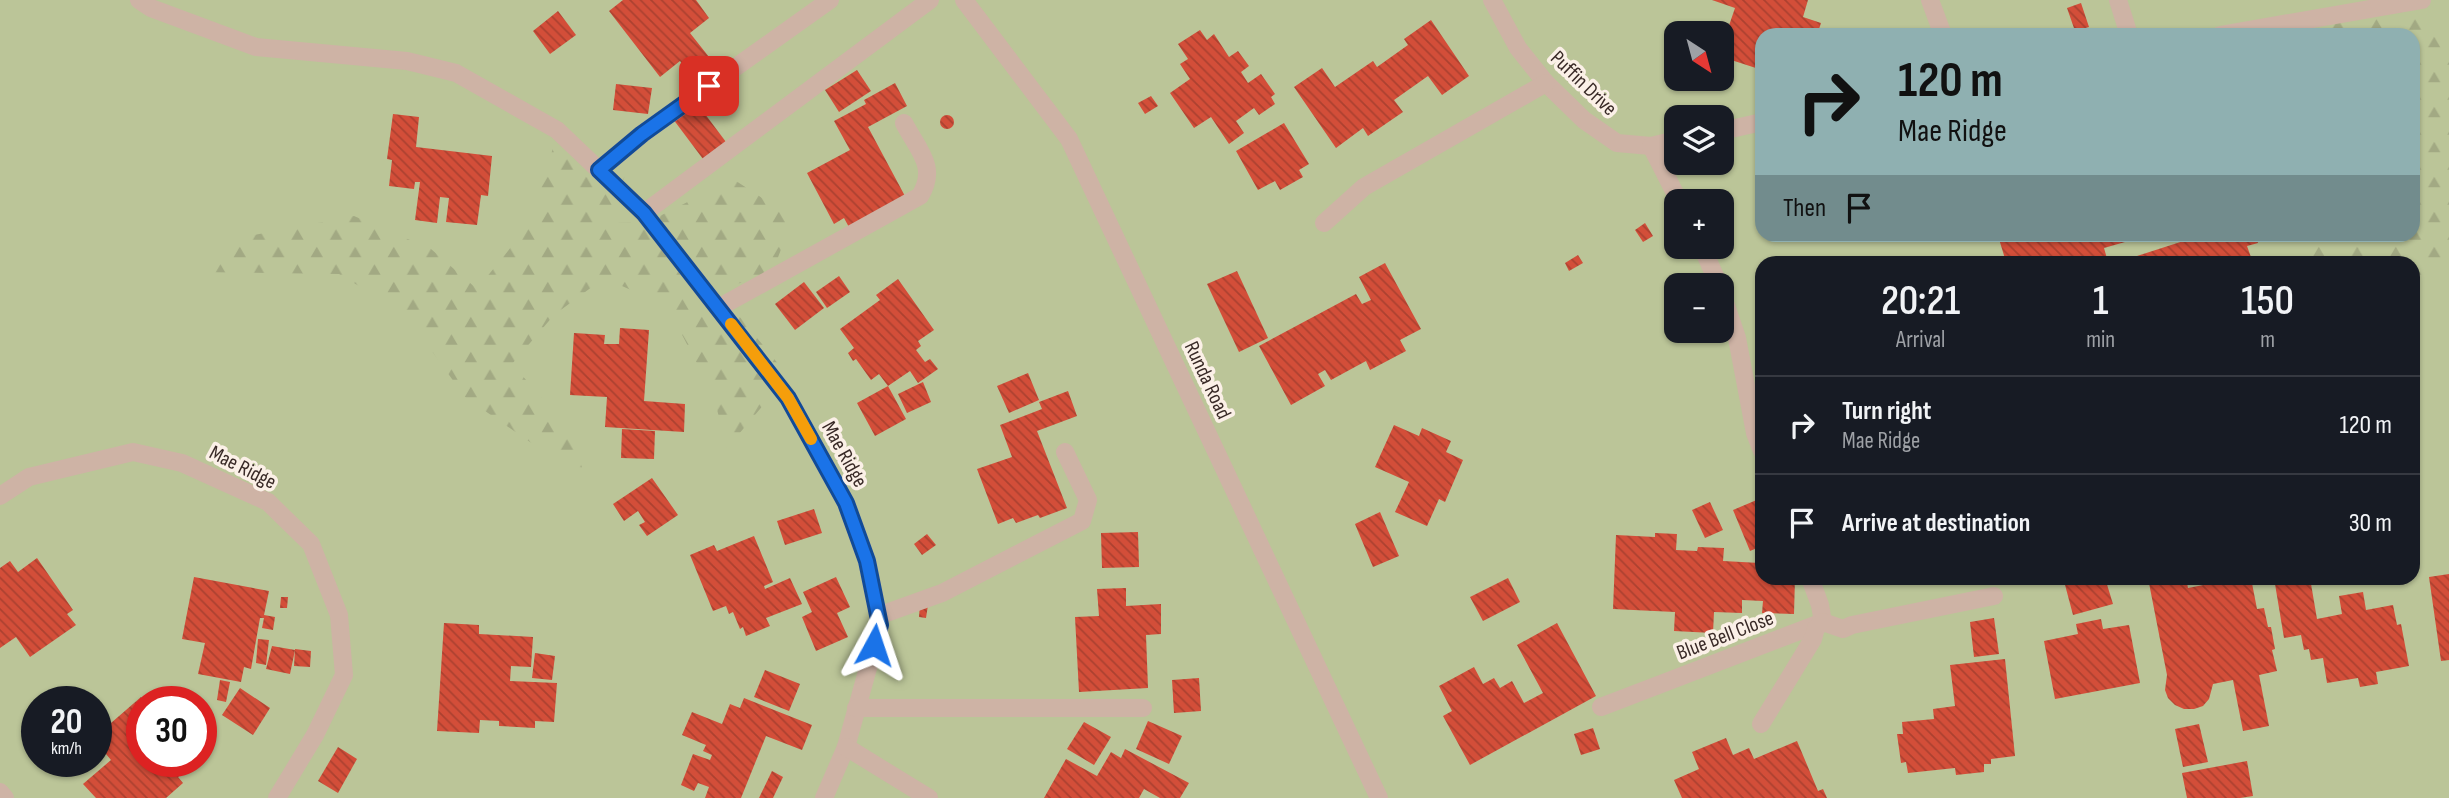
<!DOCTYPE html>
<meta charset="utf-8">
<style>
:root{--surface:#171b24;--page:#242831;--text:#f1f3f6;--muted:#9ea1a6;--line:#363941}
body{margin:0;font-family:"Sofia Sans Condensed",sans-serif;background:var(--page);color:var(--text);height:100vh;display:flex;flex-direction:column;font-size:26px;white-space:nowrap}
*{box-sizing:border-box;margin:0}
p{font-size:23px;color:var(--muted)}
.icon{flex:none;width:38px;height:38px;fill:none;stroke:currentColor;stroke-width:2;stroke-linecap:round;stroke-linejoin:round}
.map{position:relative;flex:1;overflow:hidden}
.side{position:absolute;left:1755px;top:256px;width:665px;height:329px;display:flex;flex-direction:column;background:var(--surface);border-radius:21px;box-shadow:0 2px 5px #0004}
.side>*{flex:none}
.guide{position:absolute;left:1755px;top:28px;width:665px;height:214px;border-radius:21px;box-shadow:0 2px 5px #0004;background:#8fb0b1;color:#111;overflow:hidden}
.needle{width:46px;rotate:144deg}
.controls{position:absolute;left:1664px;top:21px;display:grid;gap:14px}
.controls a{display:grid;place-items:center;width:70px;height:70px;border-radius:14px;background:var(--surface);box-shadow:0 2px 5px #0004;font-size:35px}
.speed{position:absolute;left:21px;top:686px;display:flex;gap:14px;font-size:35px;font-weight:700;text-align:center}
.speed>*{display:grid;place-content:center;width:91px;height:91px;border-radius:50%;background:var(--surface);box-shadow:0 2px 5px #0004;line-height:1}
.speed small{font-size:18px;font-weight:400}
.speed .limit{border:10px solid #d22;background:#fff;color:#111}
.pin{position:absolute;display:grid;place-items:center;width:60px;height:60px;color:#fff;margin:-30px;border-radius:14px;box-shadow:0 4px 10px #0006}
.me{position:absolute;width:77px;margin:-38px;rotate:5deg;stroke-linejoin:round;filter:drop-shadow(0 0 5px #0008)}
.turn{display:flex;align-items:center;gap:24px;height:147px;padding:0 28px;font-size:32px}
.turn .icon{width:91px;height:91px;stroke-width:2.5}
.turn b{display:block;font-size:49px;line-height:60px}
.then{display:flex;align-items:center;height:66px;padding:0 28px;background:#0003;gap:14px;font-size:26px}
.eta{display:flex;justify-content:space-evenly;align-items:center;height:119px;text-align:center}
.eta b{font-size:42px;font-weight:600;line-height:49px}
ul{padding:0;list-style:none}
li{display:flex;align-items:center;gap:21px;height:98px;padding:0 28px;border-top:2px solid var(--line)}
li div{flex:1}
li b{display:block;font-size:26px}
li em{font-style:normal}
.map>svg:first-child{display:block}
.green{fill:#bbc598;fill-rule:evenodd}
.forest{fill:url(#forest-firs)}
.building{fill:url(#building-back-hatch)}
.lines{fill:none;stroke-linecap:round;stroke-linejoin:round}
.minor{stroke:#ceb3a5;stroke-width:18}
.route-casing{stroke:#114b97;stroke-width:18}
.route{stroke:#1a73e8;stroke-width:12}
.slow{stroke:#f59e0b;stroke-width:12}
.labels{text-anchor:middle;stroke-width:7;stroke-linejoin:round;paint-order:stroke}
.street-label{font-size:21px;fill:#392a27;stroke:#fbf0e7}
</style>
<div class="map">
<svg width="2449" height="798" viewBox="0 0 2449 798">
<defs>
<pattern id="forest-firs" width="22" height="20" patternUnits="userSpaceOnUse" patternTransform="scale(1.75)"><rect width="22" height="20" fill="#bbc598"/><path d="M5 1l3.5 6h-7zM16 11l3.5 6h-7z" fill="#a2a983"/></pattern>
<pattern id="building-back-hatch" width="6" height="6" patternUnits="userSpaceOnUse" patternTransform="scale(1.75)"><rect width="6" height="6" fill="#d34e39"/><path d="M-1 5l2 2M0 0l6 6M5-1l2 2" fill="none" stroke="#ac4130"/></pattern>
</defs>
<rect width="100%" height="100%" fill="#f4e5da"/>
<path class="green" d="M0,0h2449v798h-2449zM1676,33h46v46h-46zM1762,35h651v199h-651zM1676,117h46v46h-46zM1676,201h46v46h-46zM1762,262h651v316h-651zM1676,285h46v46h-46zM37,702h59v59h-59zM142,702h59v59h-59z"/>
<g class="forest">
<path d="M2366,10l57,4 26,49v207l-36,19v-27h-110l-5,-27 115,-1v-199h-116l21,-4z"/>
<path d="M553,148l75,20 -22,55 42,-1 85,-43 60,39 -21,55 -54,17 70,86 -61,72 -14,-54 -46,-88 -63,-28 -50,37 -42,49 59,67 15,50 -121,-84 -60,-83 -66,-40 -142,-2 52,-36 105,-20 77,33 46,40 52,-64z"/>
</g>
<g class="building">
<path d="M623,0h73l13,18 -19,15 19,24 -20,16 -9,-12 -20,16 -51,-66z"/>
<path d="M1712,0h96l-5,17 18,6 -4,12h-55v35l-40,-13v-11l13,-38z"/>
<path d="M2081,3l8,24 -14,4 -8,-23z"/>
<path d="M558,11l18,24 -26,19 -17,-23z"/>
<path d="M1431,20l38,56 -27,19 -14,-19 -34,24 9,12 -35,24 -5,-8 -27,20 -42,-61 28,-19 13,19 38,-26 4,6 31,-22 -4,-6z"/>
<path d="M1200,30l7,10 7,-6 15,23 9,-6 11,15 -8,6 7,11 13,-9 14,20 -4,3 4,7 -16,11 -5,-7 -18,13 8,12 -15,11 -18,-27 -17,11 -24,-35 20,-14 -10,-15 8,-5 -10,-15z"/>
<path d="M857,70l14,21 -32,21 -14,-22z"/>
<path d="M895,83l12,23 -39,21 38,71 -56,31 -6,-11 -10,6 -27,-51 43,-23 -16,-29 32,-17 -2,-4z"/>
<path d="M616,84l36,4 -4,26 -35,-4z"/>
<path d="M1151,96l7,10 -13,8 -7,-11z"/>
<path d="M696,102l33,44 -23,17 -33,-44z"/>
<path d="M393,114l26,3 -3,30 76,9 -4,40 -7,-1 -4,30 -31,-3 3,-24 -9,-1 -3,26 -22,-3 5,-38h-5l-1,7 -25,-3 3,-26 -5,-1z"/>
<circle cx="947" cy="122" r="7"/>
<path d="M1284,123l25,41 -10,6 4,7 -23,13 -5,-9 -17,9 -22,-39z"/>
<path d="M1645,223l8,13 -10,6 -8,-12z"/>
<path d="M2015,234h107l3,8 -21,6 4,14h-102l-7,-23z"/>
<path d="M2199,234h56l3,9 -11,3 5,14 -8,2h-105l-2,-6 62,-20z"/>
<path d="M1578,255l5,8 -14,8 -4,-8z"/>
<path d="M1385,263l36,66 -21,11 6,11 -36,19 -4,-9 -35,19 -6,-10 -7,4 7,12 -34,19 -32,-59 97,-52 6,10 9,-4 -12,-23z"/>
<path d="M1237,271l31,67 -29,14 -32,-68z"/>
<path d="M839,276l11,16 -23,16 -11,-16z"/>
<path d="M898,279l36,51 -16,11 3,5 -5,4 9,12 5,-3 8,10 -20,14 -8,-12 -22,15 -9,-12 -8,6 -15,-21 -3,2 -5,-8 6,-5 -14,-19 40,-29 -4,-5z"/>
<path d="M804,282l20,26 -29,22 -20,-26z"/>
<path d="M620,328l29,2 -5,71 41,3 -1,28 -79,-5 2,-30 -37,-2 4,-62 31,2 -1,9h15z"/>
<path d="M1028,373l11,27 -30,13 -12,-27z"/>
<path d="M923,382l8,20 -24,11 -9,-19z"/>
<path d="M888,386l18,33 -31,17 -18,-33z"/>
<path d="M1068,391l9,25 -40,15 30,77 -27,10 -2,-3 -22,8 -3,-5 -15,6 -21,-55 35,-12 -12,-32 42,-16 -3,-7z"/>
<path d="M1394,425l25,11 3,-8 29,13 -5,11 17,8 -18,42 -6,-3 -12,27 -32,-14 14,-30 -34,-15z"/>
<path d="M622,429l33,2 -1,28 -33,-1z"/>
<path d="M652,478l26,37 -31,21 -8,-11 6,-3 -7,-11 -14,10 -11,-17z"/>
<path d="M1759,499l3,7v40l-12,5 -17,-41z"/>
<path d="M1710,502l13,28 -18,8 -13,-28z"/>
<path d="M814,509l8,24 -37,12 -8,-24z"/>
<path d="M1380,512l19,44 -26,11 -18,-43z"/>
<path d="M1138,532l1,35 -37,1 -1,-35z"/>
<path d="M1655,533l22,1 -1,16 21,1 1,-4 26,1 -1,13 37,2 2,15h33l-1,36 -32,-1 1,-12 -21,-1v13l-28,-1 -1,21 -39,-2 1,-19 -62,-3 3,-74 39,2z"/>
<path d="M927,534l9,11 -14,10 -8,-11z"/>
<path d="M754,536l19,46 -9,4 1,3 25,-11 12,26 -36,14 4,8 -24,10 -3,-9 -3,2 -7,-17 -4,2 -3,-8 -13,5 -23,-56 24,-10 3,6z"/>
<path d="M37,558l36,52 -6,4 9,11 -46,32 -14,-20 -16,11v-80l10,-7 8,11z"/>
<path d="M2449,574v86l-8,1 -12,-84z"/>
<path d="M194,577l75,14 -5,24 11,2 -2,13 -11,-2 2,-10h-4l-9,51 -7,-2 -3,15 -43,-8 7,-31 -23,-4z"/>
<path d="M836,577l14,30 -13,6 11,24 -32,14 -14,-34 10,-5 -9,-20z"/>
<path d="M1508,578l12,24 -37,19 -13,-24z"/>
<path d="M2076,578h29l8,26 -40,11 -9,-34z"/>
<path d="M2148,578h38l2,10 51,-10h12l6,31 7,-1 4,19h3l4,22 -3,1 5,21 -18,4 10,51 -26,5 -10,-51 -20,4 -4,15 -6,7 -9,3h-10l-9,-4 -7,-7 -3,-8 2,-15z"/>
<path d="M2274,578h36l7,41 25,-5 -3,-18 24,-4 3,18 27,-5 4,20 4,-1 8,42 -33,6 2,12 -18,3 -2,-9 -31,5 -4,-25 -12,2 -2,-11 -5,1 -3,-15 -17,3z"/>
<path d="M1126,588v18l35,-2v30l-15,1 2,53 -69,4 -4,-75 24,-1 -2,-27z"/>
<path d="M281,597h7l-1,11h-7z"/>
<path d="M920,604l8,1 -2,13 -7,-1z"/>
<path d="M1994,618l5,36 -25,3 -4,-35z"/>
<path d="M2101,619l2,10 26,-4 11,58 -85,16 -11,-58 34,-7 -2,-10z"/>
<path d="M444,623l35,2v9l54,3 -2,30 -20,-1 -1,15 47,2 -3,39 -19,-1v7l-36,-2v-5l-19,-1 -1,13 -42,-2z"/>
<path d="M1557,623l39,73 -126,69 -27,-49 9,-5 -13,-25 35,-19 9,17 11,-6 6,10 12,-7 12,22 19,-10 -26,-48z"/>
<path d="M258,639l11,1 -3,25 -10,-2z"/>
<path d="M272,646l23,4 -5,24 -24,-5z"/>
<path d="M295,649l16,2 -1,16 -16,-1z"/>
<path d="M535,653l20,3 -3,24 -20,-2z"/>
<path d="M2005,659l10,97 -24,3v5h-7v8l-28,3 -1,-7 -47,5 -2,-11 -5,1 -4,-29h6l-1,-12 32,-3 -1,-10 22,-3 -5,-41z"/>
<path d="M765,670l35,14 -11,27 -35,-14z"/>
<path d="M1199,678l2,33 -27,2 -2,-33z"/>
<path d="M220,680l10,2 -4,20 -9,-2z"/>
<path d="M240,688l30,20 -17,27 -31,-20z"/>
<path d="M141,697l4,5h-3v59h54l-18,16 5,6 -17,15h-70l-13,-14 28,-24 -15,-18v-6z"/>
<path d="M744,698l68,27 -10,25 -36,-14 -25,62h-36l4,-11 -11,-4 -4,8 -13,-6 12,-31 17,6 2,-5 -9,-4 3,-6 -24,-10 10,-23 30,12 8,-20 10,4z"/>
<path d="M1148,721l34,15 -13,28 -33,-15z"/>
<path d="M1084,722l27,15 -17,28 -27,-16z"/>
<path d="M2199,724l9,38 -25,5 -8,-38z"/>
<path d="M1593,728l7,21 -19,6 -7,-21z"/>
<path d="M1726,738l7,17 16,-7 5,11 43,-18 21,50 5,-2 4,9h-145l-8,-18 25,-11 -7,-17z"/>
<path d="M338,747l19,12 -19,34 -20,-12z"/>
<path d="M1125,749l64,34 -9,15h-20l-16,-9 -5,9h-95l22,-39 31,17 14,-24 10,6z"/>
<path d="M2247,761l6,35 -13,2h-53l-5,-25z"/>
<path d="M772,771l11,6 -10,21h-14z"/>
</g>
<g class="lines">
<g class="minor">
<path d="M139,0l12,8 105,39 151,14 49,12 101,57 87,83 144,185 58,105 21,58 13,64 -34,122 -22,51"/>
<path d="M964,0l105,139 310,659"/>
<path d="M1492,0l26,48 28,35 38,37 33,23 34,3 25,-6"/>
<path d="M1930,0l13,35"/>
<path d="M2118,0l11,35"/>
<path d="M2220,35l202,-35"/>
<path d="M1722,131l40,-9"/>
<path d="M1651,146l28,55"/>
<path d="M599,170l43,-36 188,-134"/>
<path d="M644,213l286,-213"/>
<path d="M1324,223l40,-36 182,-104"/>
<path d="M1702,247l17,38"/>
<path d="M1722,294l15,44 18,95 7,18"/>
<path d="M718,308l202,-112c18,-29 -2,-46 -16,-73"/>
<path d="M0,496l29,-19 104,-25 49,11 86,39 43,42 28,71 5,60 -29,60 -38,63"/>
<path d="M878,616l64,-23 140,-72 6,-21 -23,-48"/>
<path d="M1601,707l222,-85 -3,-17 -10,-27"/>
<path d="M856,708h287"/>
<path d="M1761,724l52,-85 3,-11 7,-6 20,7 9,-4 142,-29"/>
<path d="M846,747l83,51"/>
<path d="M0,792l5,6"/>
</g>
</g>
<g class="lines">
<g class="route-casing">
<path id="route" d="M709,86l-67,48 -43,36 45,43 144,185 58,105 21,58 13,64 -6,20"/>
</g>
<use href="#route" class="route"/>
<path class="slow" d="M731,324l57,74 23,41"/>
</g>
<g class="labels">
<g class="street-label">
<text transform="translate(1584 83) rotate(44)" y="7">Puffin Drive</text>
<text transform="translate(1208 380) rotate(65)" y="7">Runda Road</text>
<text transform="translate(845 454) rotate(61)" y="7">Mae Ridge</text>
<text transform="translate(243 467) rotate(27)" y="7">Mae Ridge</text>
<text transform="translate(1725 635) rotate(-21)" y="7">Blue Bell Close</text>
</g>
</g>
</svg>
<div class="controls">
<a><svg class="needle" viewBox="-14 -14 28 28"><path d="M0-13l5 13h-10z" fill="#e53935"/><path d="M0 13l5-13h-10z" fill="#9ea1a6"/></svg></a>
<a><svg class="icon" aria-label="layers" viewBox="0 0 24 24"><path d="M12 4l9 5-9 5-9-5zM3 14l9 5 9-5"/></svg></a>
<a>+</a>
<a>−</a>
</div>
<div class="speed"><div>20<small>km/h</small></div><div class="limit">30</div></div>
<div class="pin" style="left:709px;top:86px;background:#d93025"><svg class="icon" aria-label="arrive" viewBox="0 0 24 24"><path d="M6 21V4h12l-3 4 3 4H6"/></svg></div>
<svg class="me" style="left:874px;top:645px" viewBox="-20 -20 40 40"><path d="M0-17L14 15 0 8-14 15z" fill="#1a73e8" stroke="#fff" stroke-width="4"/></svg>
<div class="guide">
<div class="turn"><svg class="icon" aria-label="right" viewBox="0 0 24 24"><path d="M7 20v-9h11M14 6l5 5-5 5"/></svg><div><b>120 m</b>Mae Ridge</div></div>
<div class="then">Then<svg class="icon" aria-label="arrive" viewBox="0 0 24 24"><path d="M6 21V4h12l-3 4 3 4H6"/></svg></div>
</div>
<section class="side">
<div class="eta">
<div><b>20:21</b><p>Arrival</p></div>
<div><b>1</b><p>min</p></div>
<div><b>150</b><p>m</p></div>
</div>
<ul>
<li><svg class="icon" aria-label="right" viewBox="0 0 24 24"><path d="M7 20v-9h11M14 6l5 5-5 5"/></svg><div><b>Turn right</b><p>Mae Ridge</p></div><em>120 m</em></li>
<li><svg class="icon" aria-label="arrive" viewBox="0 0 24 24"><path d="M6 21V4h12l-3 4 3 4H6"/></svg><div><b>Arrive at destination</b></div><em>30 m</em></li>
</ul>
</section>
</div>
